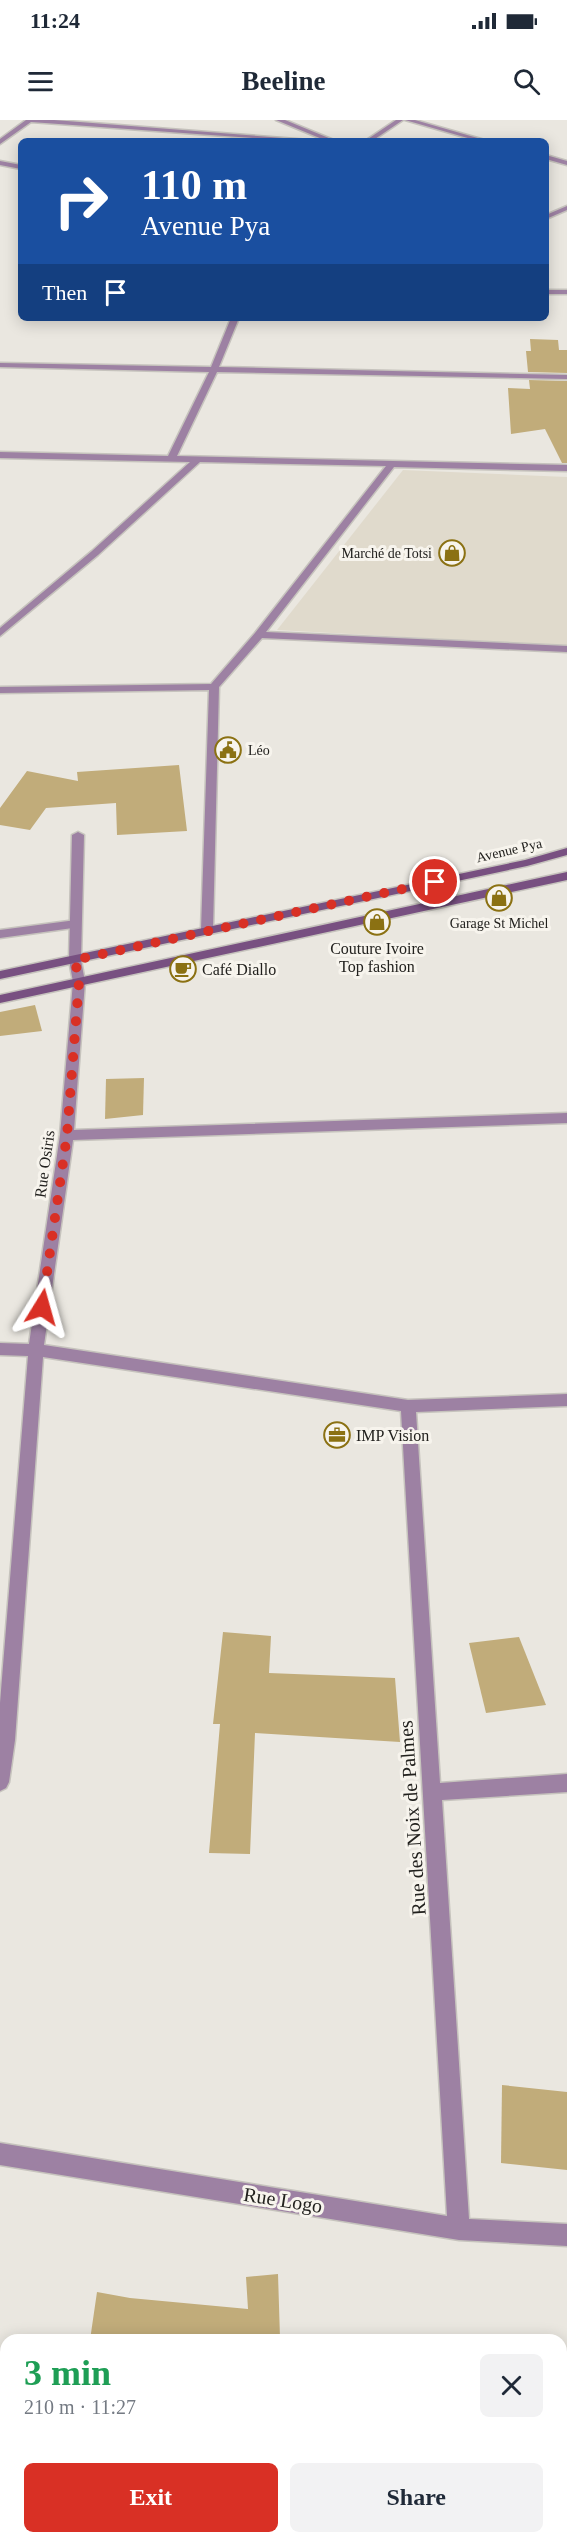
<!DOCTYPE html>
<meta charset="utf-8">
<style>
:root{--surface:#fff;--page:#f2f2f3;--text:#1f2937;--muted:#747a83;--accent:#d93025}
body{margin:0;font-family:"Times New Roman",serif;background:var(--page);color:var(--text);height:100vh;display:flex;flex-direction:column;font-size:22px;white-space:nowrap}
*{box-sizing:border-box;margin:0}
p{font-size:20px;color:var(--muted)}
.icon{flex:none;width:33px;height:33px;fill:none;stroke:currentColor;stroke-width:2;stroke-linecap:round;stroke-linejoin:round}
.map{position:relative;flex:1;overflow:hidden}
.drawer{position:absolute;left:0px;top:2214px;width:567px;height:210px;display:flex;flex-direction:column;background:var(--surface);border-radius:18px 18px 0 0;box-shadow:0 3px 15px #0003}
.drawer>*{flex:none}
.banner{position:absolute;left:18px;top:18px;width:531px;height:183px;border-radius:9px;box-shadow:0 3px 15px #0003;background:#1a4fa0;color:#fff;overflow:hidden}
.pin{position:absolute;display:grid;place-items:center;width:51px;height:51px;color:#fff;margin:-26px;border:3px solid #fff;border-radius:50%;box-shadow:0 2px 6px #0007}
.me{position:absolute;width:66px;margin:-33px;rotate:8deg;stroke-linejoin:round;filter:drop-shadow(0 0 4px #0008)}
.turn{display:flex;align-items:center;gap:21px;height:126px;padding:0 24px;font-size:27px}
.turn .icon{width:78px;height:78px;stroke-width:2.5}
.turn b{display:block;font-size:42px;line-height:51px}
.then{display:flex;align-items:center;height:57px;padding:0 24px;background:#0003;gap:12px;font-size:22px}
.round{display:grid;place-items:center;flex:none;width:63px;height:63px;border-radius:9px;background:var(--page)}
.head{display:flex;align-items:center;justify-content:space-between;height:102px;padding:0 24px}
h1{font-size:36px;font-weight:600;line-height:45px;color:#1e9e55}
.cta{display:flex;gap:12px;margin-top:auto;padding:12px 24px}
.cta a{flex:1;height:69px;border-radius:9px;background:var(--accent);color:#fff;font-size:24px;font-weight:600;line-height:69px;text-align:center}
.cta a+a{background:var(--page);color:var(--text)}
.status{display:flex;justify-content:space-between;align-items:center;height:42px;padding:0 30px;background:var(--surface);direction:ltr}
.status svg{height:16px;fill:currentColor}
header{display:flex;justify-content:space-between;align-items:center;height:78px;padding:0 24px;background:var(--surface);font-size:27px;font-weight:600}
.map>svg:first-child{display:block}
.built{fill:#e0dacc}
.building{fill:#c1ac7a}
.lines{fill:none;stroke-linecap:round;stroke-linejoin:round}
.service-casing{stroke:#c6c3bd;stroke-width:3}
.minor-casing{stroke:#c6c3bd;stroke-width:3}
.secondary-casing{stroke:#c6c3bd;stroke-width:3}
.service{fill:#9d81a3;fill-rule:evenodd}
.minor{fill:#9d81a3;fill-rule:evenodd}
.secondary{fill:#785081;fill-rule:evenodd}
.route{stroke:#d93025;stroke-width:10;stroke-dasharray:0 18}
.labels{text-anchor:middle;stroke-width:6;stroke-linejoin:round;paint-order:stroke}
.far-poi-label{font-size:14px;fill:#22211e;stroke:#f7f4ed;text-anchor:end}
.far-street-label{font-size:14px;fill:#22211e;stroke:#f7f4ed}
.poi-label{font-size:16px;fill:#22211e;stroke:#f7f4ed;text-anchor:start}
.street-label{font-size:16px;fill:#22211e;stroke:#f7f4ed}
.near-street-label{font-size:20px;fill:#22211e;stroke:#f7f4ed}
</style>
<div class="status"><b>11:24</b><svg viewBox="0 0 49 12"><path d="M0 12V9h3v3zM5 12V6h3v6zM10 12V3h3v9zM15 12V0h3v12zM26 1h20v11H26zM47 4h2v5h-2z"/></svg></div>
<header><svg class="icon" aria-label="menu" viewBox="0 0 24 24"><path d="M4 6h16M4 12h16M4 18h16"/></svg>Beeline<svg class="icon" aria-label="search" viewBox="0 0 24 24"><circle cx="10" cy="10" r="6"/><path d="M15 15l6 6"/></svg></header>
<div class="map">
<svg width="567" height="2424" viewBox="0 0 567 2424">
<rect width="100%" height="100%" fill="#eae7e0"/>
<path class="built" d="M403,350l164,7v169l-290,-16z"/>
<g class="building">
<path d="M530,219l28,1 1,10h8v23l-39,-1 -2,-21h5z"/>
<path d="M529,260l38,1v82h-5l-17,-34 -34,5 -3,-46 22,1z"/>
<path d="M179,645l8,66 -70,4 -1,-32 -70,5 -16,22 -30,-5v-17l27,-37 51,10 -1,-9z"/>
<path d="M35,885l7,26 -42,5v-24z"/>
<path d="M144,958l-1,37 -38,4 1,-40z"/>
<path d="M223,1512l48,4 -2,37 126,5 5,64 -145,-9 -5,121 -41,-1 11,-129h-7z"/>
<path d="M519,1517l27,68 -60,8 -17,-70z"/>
<path d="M502,1965l65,7v78l-66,-7z"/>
<path d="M278,2154l2,64 -27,2h-163l7,-48 33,6 118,11 -2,-32z"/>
</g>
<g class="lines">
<g class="service-casing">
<path id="service" d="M76,800l4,1v6l-80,11v-8z"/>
</g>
<g class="minor-casing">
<g id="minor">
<path d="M26,0h28l268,21h-29l-262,-19 -31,22v-5z"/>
<path d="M276,0h9l51,21h-9z"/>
<path d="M396,0h7l-31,21h-7z"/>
<path d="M405,0h10l73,21h-10z"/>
<path d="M546,35l21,6v4l-21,-6z"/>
<path d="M0,41l21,4v4l-21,-4z"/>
<path d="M567,86v4l-21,9v-4z"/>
<rect x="546" y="170" width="21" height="4"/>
<path d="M231,198h8l-20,49 348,8v4l-350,-7 -40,84 390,9v6l-173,-4 -128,165 301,14v6l-305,-14 -43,49 -6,243 -6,4 -6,-4 8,-240 -209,3v-6l211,-3 44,-51 131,-167 -186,-4 -102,93 -98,81v-8l92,-77 98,-89 -190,-4v-6l168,4 41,-84 -209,-5v-4l211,4z"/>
<path d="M78,712l6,3 -3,125 4,22 -11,148 493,-17v10l-494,17 -29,205 364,55 159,-6v12l-151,6 24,371 127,-9v18l-125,8 27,419 98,5v22l-108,-6 -459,-75v-22l447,73 -46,-805 -358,-54 -28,383 -6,42 -3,6 -6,3v-88l28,-347 -28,-1v-12l29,1 31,-209 13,-153 -4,-22 3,-125z"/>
</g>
</g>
<g class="secondary-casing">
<g id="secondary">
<path d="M567,728v7l-40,11 -527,113v-8l525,-111z"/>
<path d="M567,752v8l-567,123v-8z"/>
</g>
</g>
<use href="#service" class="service"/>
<use href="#minor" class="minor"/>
<use href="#secondary" class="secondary"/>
</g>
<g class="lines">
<path class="route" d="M42,1187l25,-172 12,-153 -4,-22 360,-78"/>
</g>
<defs>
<g id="shop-ring" transform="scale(1.35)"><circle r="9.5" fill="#f7f4ed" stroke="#8b7113" stroke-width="1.5"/><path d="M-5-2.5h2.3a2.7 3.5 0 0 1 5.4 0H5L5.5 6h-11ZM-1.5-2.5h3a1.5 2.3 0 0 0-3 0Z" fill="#8b7113"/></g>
<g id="civic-ring" transform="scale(1.35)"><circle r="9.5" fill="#f7f4ed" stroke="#8b7113" stroke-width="1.5"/><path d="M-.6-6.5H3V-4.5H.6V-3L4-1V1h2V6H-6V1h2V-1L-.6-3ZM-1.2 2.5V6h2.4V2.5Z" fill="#8b7113"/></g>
<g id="cafe-ring" transform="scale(1.35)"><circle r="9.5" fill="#f7f4ed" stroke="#8b7113" stroke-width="1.5"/><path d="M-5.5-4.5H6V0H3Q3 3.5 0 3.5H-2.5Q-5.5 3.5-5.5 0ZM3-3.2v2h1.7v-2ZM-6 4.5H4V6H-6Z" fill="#8b7113"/></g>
<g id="office-ring" transform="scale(1.35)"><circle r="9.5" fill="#f7f4ed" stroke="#8b7113" stroke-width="1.5"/><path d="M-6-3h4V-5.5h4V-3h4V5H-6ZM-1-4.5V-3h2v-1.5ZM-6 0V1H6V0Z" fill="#8b7113"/></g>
</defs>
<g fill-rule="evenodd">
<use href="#shop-ring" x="452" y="433"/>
<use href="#civic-ring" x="228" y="630"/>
<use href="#shop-ring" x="499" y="778"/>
<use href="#shop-ring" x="377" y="802"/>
<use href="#cafe-ring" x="183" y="849"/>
<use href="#office-ring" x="337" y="1315"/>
</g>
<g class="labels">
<g class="far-poi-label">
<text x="432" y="438">Marché de Totsi</text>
<text x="248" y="635" text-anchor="start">Léo</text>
<text x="499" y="808" text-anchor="middle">Garage St Michel</text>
</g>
<g class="far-street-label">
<text transform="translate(509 730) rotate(-13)" y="5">Avenue Pya</text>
</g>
<g class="poi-label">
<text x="377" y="834" text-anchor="middle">Couture Ivoire<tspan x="377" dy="18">Top fashion</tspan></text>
<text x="202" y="855">Café Diallo</text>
<text x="356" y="1321">IMP Vision</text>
</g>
<g class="street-label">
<text transform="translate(44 1044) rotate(-82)" y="6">Rue Osiris</text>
</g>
<g class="near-street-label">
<text transform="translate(412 1698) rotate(-94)" y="7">Rue des Noix de Palmes</text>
<text transform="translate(283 2080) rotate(9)" y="7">Rue Logo</text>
</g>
</g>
</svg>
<div class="pin" style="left:435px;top:762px;background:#d93025"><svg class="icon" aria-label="arrive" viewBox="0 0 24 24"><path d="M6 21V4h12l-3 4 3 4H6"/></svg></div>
<svg class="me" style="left:42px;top:1187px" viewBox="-20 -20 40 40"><path d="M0-17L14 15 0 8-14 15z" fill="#d93025" stroke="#fff" stroke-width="4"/></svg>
<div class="banner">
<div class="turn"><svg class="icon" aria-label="right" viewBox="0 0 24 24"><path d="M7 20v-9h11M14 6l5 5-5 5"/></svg><div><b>110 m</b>Avenue Pya</div></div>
<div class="then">Then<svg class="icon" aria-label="arrive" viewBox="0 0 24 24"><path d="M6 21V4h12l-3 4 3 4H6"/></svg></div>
</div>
<section class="drawer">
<div class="head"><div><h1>3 min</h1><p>210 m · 11:27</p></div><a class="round"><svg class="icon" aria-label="close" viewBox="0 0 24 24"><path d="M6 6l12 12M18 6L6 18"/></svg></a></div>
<div class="cta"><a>Exit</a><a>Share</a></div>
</section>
</div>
